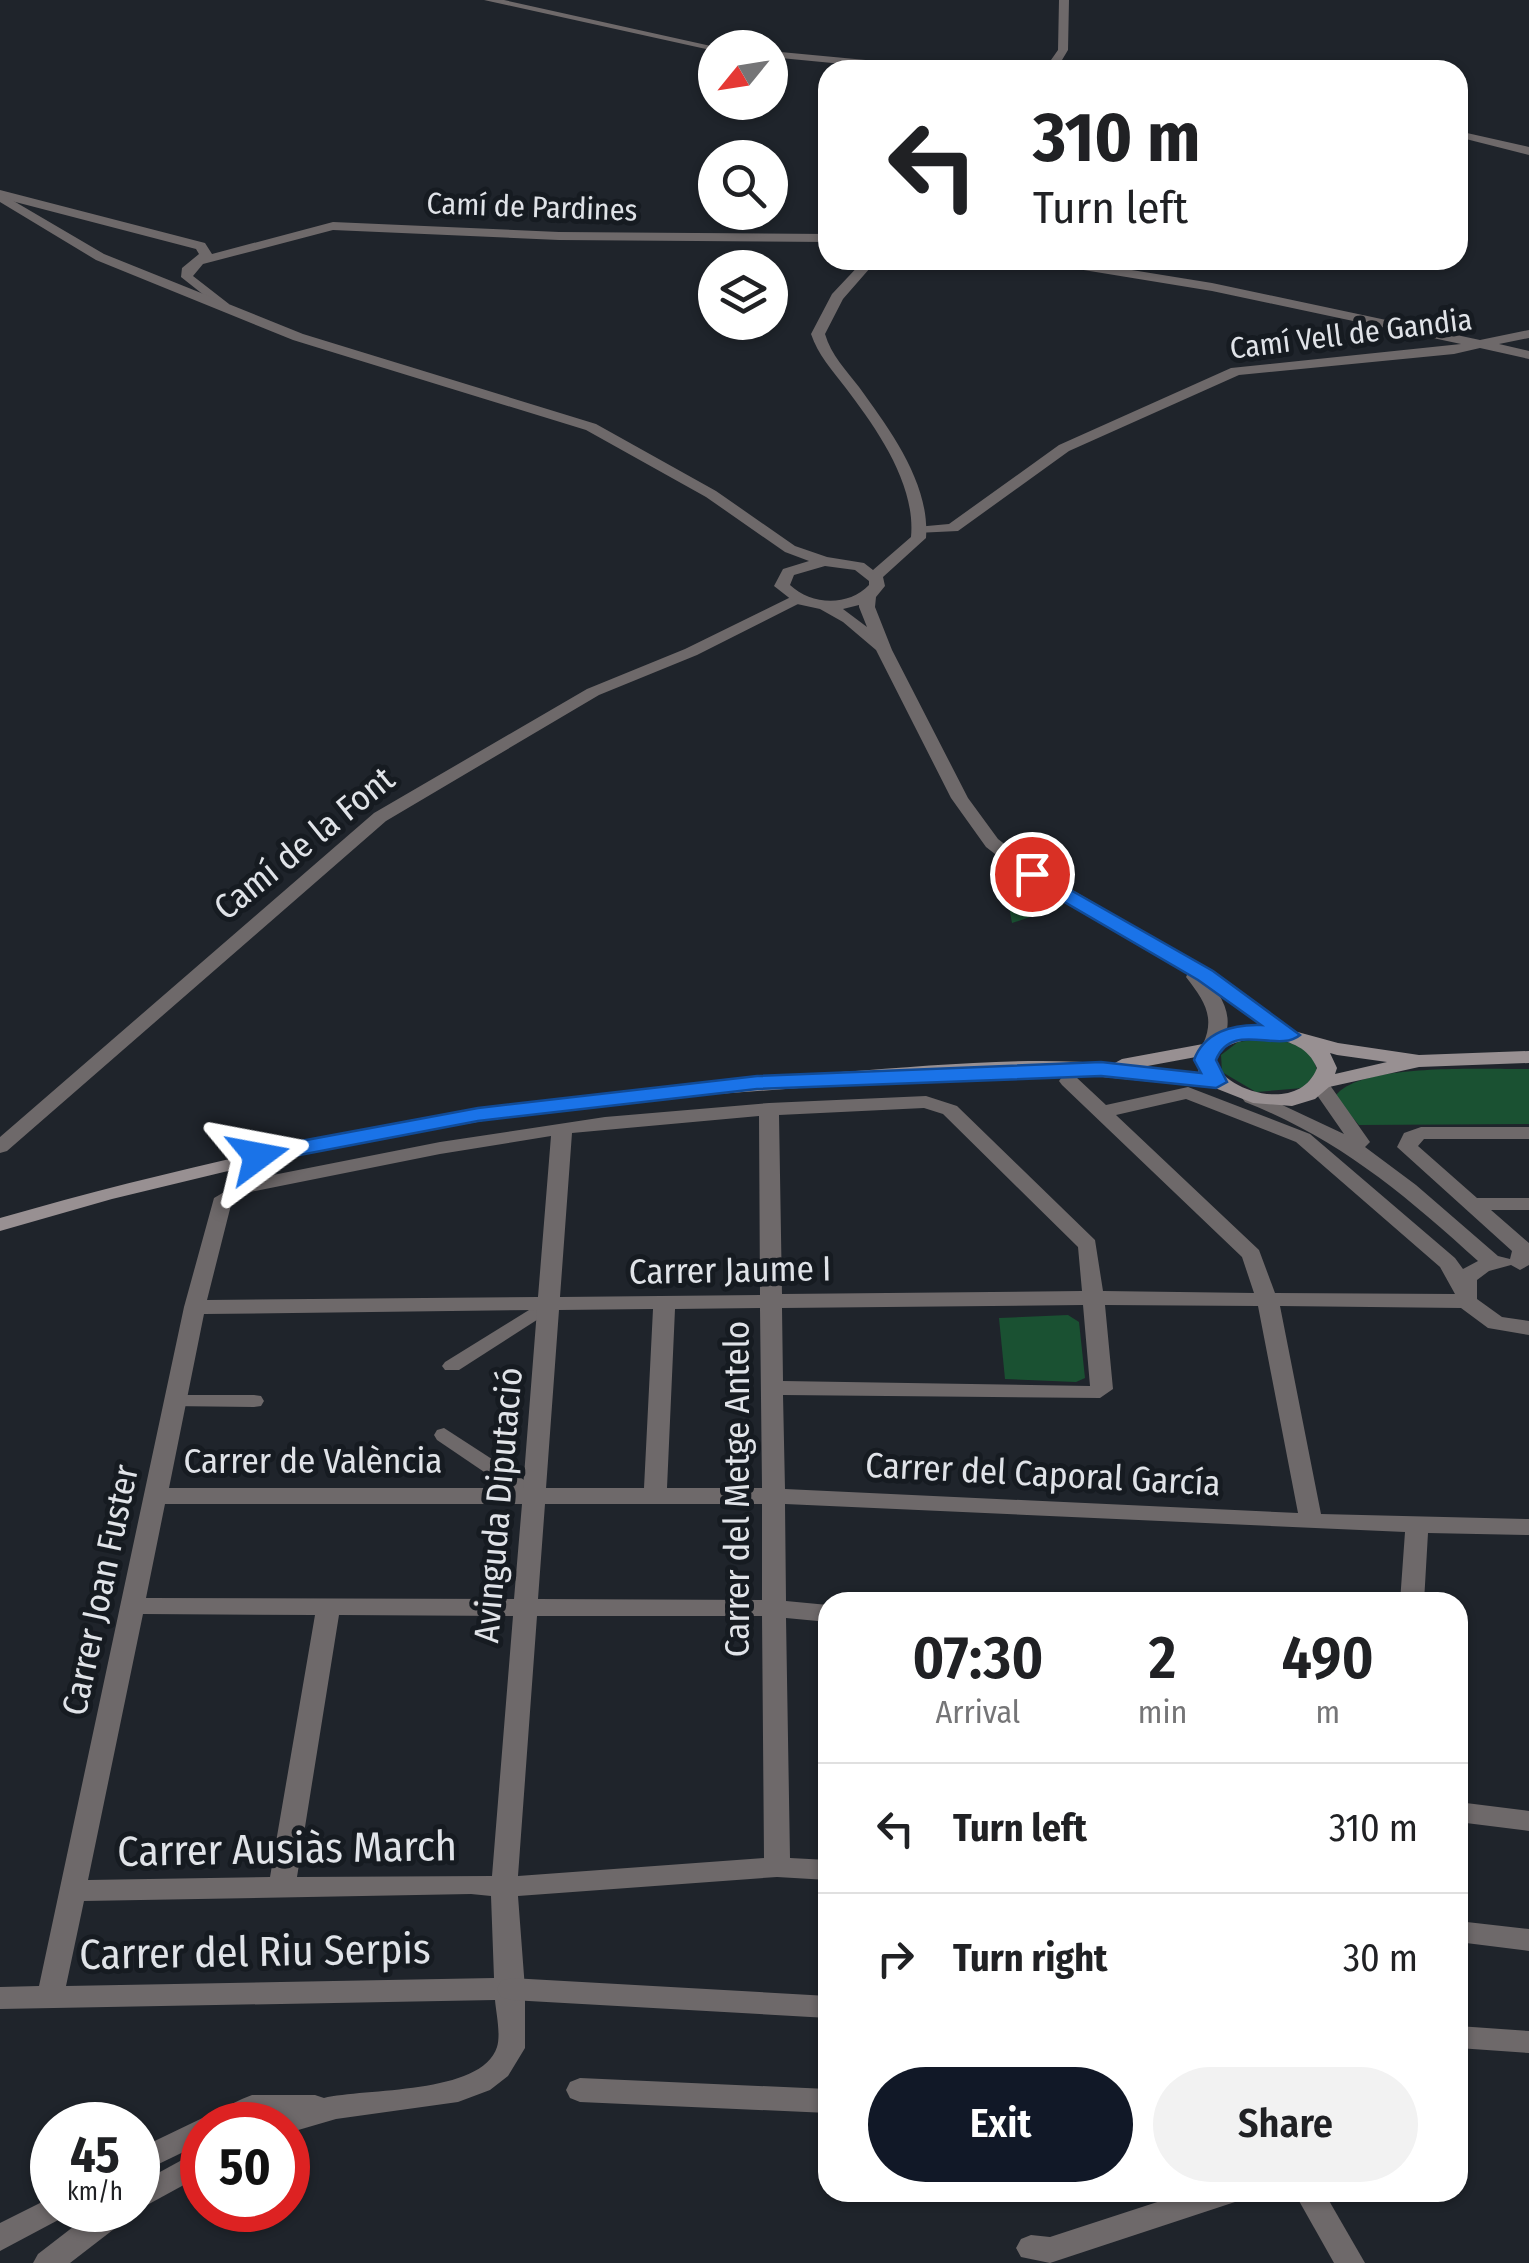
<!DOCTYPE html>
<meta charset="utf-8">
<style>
:root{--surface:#fff;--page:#f2f2f2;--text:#202124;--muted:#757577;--line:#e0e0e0;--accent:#111827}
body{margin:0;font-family:"Fira Sans Condensed",sans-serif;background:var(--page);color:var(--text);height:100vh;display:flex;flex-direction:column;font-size:38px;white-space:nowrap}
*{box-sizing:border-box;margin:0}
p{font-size:32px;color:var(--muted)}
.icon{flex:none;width:55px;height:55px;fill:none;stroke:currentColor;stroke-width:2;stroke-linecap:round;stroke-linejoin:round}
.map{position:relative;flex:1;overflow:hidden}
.side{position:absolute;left:818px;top:1592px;width:650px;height:610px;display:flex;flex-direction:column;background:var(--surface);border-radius:30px;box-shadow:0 2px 8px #0004}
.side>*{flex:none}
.hud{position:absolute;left:818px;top:60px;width:650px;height:210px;border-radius:30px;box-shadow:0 2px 8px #0004;background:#fff;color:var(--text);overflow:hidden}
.needle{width:65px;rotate:240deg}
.fabs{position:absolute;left:698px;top:30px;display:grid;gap:20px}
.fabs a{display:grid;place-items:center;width:90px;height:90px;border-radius:50%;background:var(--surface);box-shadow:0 2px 8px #0004;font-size:50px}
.speed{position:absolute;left:30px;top:2102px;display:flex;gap:20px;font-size:50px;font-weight:700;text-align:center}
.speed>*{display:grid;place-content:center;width:130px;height:130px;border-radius:50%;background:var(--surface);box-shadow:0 2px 8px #0004;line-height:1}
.speed small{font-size:25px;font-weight:400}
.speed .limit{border:15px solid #d22;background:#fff;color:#111}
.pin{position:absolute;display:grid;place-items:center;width:85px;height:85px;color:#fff;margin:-42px;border:5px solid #fff;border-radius:50%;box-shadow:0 2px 10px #0007}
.me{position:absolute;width:110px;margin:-55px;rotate:77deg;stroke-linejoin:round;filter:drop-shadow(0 0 8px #0008)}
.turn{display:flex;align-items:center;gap:35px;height:210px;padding:0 50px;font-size:45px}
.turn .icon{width:130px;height:130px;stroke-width:2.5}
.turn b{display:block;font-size:70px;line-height:85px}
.eta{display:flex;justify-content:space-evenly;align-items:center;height:170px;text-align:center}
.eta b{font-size:60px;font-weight:600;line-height:70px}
.cta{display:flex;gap:20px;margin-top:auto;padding:20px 50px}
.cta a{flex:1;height:115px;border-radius:60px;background:var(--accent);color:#fff;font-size:40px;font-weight:600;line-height:115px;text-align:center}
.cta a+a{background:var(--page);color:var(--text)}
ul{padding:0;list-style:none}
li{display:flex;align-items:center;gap:30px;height:130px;padding:0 50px;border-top:2px solid var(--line)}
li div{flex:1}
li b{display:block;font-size:38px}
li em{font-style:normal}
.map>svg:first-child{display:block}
.green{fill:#1a5132}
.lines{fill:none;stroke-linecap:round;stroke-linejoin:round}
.pedestrian{fill:#6e696a;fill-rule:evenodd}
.minor{fill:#6e696a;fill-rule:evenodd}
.tertiary{fill:#6e696a;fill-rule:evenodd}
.secondary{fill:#989092;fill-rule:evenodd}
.route{fill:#1a73e8;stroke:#114b97;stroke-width:2.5}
.labels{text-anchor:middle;stroke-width:10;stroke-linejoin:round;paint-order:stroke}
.far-street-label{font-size:30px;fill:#e0e3e8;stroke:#161b21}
.street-label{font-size:35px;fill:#e0e3e8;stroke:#161b21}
.near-street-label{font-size:42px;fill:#e0e3e8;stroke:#161b21}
</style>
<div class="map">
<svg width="1529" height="2263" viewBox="0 0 1529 2263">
<rect width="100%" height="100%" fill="#1f242b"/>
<g class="green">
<path d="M1025,883l5,2 33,21 -51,17 -6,-33z"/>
<path d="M1267,1038c22,3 47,9 50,34l-14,16 -47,4 -34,-20 -1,-17 17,-13z"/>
<path d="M1529,1069v55l-170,1 -24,-28c22,-35 153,-27 194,-28z"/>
<path d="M1068,1315l11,7 6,56 -9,4 -71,-3 -6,-61z"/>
</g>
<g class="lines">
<g class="pedestrian">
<path d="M550,1297l7,2 2,4 -2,4 -98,63h-14l-3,-4 3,-4z"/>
<path d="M175,1395h79l7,1 3,5 -3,5 -7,1 -86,-1 -3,-5 3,-5z"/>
<path d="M444,1428l97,63 3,5 -3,5h-14l-90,-61 -3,-5 3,-5z"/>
</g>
<g class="minor">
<path d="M484,0h20l216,48h-5v3z"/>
<path d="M770,51l170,16 6,3h-41l-135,-13z"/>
<path d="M1054,64l29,6 -33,-1v-4z"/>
<path d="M1458,131l71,16v8l-71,-18z"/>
<path d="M0,190l205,53 7,11 121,-32 226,10 269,2v8l-269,-2 -226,-10 -130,34 -10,12 36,28v6l-5,1 -43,-34 1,-9 17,-14 -3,-5 -196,-51z"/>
<path d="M1041,260h29l142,23 268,57 49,-10v8l-30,6 30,7v8l-49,-11 -26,6 -215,21 -170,76 -111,80 -42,2v-6l33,-3 110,-79 172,-77 230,-24 -249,-53 -165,-27z"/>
<path d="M797,594l8,5 -3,3 -105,53 -98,40 -213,126 -379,330 -7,2v-16l374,-324 213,-124 98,-40z"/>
<path d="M1069,1075l7,2 30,28 82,-18 122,47 145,124 8,11 15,-8c-74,-67 -139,-122 -233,-159l-3,-4 10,-6 7,2 85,40 -34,-49 3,-4h14l43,61 -5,5 51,38 82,71 12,3 2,-8 -115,-104 7,-14 17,-6h108v12h-105l-6,7 59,52h52v12h-38l38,33v22l-9,5 -9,-5 -22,6 -12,9v19l25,18 27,4v14l-41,-7 -27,-20 -181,-2 41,208 208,5v16l-101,-2 -4,69h-24l5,-70 -620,-28 1,97 42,4v17l-42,-4 4,240 38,2v20l-51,-3 -259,19 7,93v59l-17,28 -18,14 -32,12 -122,17 -48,14v-8h-25l3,-6h-12l-14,6h-38v18l-64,31v-25l104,-50 10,-4h63l9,3c40,-10 158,-3 173,-51 4,-13 -1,-34 -2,-47l-495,9v-22l39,-1 145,-679 30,-109 29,-17 197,-39 165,-25 164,-14 157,-7 31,10 138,134 8,51 151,2 -12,-36 -180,-172 -3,-4 3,-4zM1186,1099l110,43 144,125 15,27 -180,-1 -16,-43 -143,-135zM924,1108l19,6 135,133 4,44 -300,3 -3,-179zM759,1116l1,179 -200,2 12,-164zM551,1136l-13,161 -331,3 24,-95 19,-13 190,-38zM1083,1305l7,81 -307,-5 -1,-73zM1105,1305l153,1 40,207 -513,-24 -2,-94 317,3 13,-9zM760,1308l2,180h-95l8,-179zM653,1309l-9,179h-98l13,-178zM537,1310l-14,178h-354l35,-174zM165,1504h357l-8,95 -368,-1zM545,1504h217v96l-224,-1zM143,1614l172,1 -45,262 -182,3zM339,1615l174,1 -21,260 -195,1zM537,1616h225l2,242 -246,18zM471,1894l20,2 3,82 -428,8 18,-85z"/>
<path d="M1458,1802l71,9v20l-71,-9z"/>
<path d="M1458,1921l71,8v22l-71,-9z"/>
<path d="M580,2078l248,11v24l-248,-11 -10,-4 -4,-8 4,-8z"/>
<path d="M202,2149v26l-64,35h-1l1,-26z"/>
<path d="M1188,2192h54l-4,9 -188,62 -29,-6 -5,-9 5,-9 10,-4 19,2z"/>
<path d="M1294,2192h30l41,71h-31z"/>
<path d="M52,2197v13h14l-4,8 -62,33v-28z"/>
<path d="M95,2210h37l-5,9 -57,44h-37l5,-9z"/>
</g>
<g class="tertiary">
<path d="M1059,0h10l-1,50 -12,20h-12l14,-20z"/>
<path d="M0,193l104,61 199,80 293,90 120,67 79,55 32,11 37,6 9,7 38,-33c5,-54 -35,-109 -66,-150 -13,-17 -27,-32 -34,-53l21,-40 32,-34h13l-34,39 -18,35c6,21 21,36 34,53 31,43 71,96 67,151l-43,39 2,9 -9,11 -1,10 17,43 76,148 30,41 40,31 175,102 86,63 -3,4h-14l-64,-46c12,19 13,35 2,55h-14l-3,-4c13,-28 0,-45 -17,-67l2,-4 -162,-95 -40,-31 -35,-49 -75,-148 -33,-28 -23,-13 -23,-5 -23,-18 9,-17 26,-8 -24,-9 -79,-55 -120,-67 -293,-90 -197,-80 -96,-58zM825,566l30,4 14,11v4c-21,22 -58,20 -79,0l4,-10zM859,605v2l8,20 -24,-18z"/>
<path d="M511,1978l317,18v22l-317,-18 -10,-3 -4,-8 4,-8z"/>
<path d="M1458,2026l71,5v22l-71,-5z"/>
</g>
<path class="secondary" d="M1272,1025l66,18 81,12 110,-4v12l-110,4 -90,20 -14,12 -23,7 -39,-3 -38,-15 -143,-14 -125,3 -310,23 -108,13 -214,37 -203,49 -112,32v-13c280,-80 550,-128 841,-146 90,-6 182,-16 272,-8l9,-5 81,-15 3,-4 32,-13zM1271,1037c21,6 37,10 46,31 -28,71 -180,-23 -46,-31zM1330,1053l7,2 50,7 -52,12 2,-6zM1196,1057l3,17 -57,-7z"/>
</g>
<path class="route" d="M1032,868l181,103 87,64c-22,19 -68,-15 -84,25l11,22 -11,6 -115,-12 -344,13 -279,32 -220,42 -11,-7 11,-7 220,-41 279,-32 344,-14 100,11 -7,-13c10,-28 39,-36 67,-35l-63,-45 -173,-101v-9z"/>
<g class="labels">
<g class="far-street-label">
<text transform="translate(532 207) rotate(2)" y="10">Camí de Pardines</text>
<text transform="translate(1351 334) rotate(-7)" y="10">Camí Vell de Gandia</text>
</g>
<g class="street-label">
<text transform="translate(304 843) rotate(-39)" y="12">Camí de la Font</text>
<text transform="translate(730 1270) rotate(-1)" y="12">Carrer Jaume I</text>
<text x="313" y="1473">Carrer de València</text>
<text transform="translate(1043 1474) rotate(3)" y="12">Carrer del Caporal García</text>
<text transform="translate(737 1489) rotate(-90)" y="12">Carrer del Metge Antelo</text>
<text transform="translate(498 1505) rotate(-85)" y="12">Avinguda Diputació</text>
<text transform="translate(100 1590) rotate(-78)" y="12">Carrer Joan Fuster</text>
</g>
<g class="near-street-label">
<text transform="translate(287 1848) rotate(-1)" y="15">Carrer Ausiàs March</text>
<text transform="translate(255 1951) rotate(-1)" y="15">Carrer del Riu Serpis</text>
</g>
</g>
</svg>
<div class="fabs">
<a><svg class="needle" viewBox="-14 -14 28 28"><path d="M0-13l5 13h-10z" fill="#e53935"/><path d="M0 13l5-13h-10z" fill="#757577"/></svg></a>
<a><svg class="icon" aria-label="search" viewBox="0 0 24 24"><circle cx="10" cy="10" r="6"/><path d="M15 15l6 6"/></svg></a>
<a><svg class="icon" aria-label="layers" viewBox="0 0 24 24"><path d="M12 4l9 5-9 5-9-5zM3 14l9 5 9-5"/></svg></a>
</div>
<div class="speed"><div>45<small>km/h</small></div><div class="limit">50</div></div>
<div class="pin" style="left:1032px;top:874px;background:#d93025"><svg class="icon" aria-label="arrive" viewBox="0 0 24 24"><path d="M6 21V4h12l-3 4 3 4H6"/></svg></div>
<svg class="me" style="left:258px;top:1156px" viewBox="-20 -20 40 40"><path d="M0-17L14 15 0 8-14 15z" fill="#1a73e8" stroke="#fff" stroke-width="4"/></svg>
<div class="hud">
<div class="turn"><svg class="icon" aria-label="left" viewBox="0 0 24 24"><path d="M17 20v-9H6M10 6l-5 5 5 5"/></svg><div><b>310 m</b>Turn left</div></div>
</div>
<section class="side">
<div class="eta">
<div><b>07:30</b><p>Arrival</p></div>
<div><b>2</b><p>min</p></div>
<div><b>490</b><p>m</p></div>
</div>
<ul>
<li><svg class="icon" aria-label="left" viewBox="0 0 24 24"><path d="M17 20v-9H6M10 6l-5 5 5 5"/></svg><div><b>Turn left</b></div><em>310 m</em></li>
<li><svg class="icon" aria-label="right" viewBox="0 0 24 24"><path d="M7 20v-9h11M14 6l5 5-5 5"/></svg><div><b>Turn right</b></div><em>30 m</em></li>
</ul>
<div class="cta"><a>Exit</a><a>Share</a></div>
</section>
</div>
